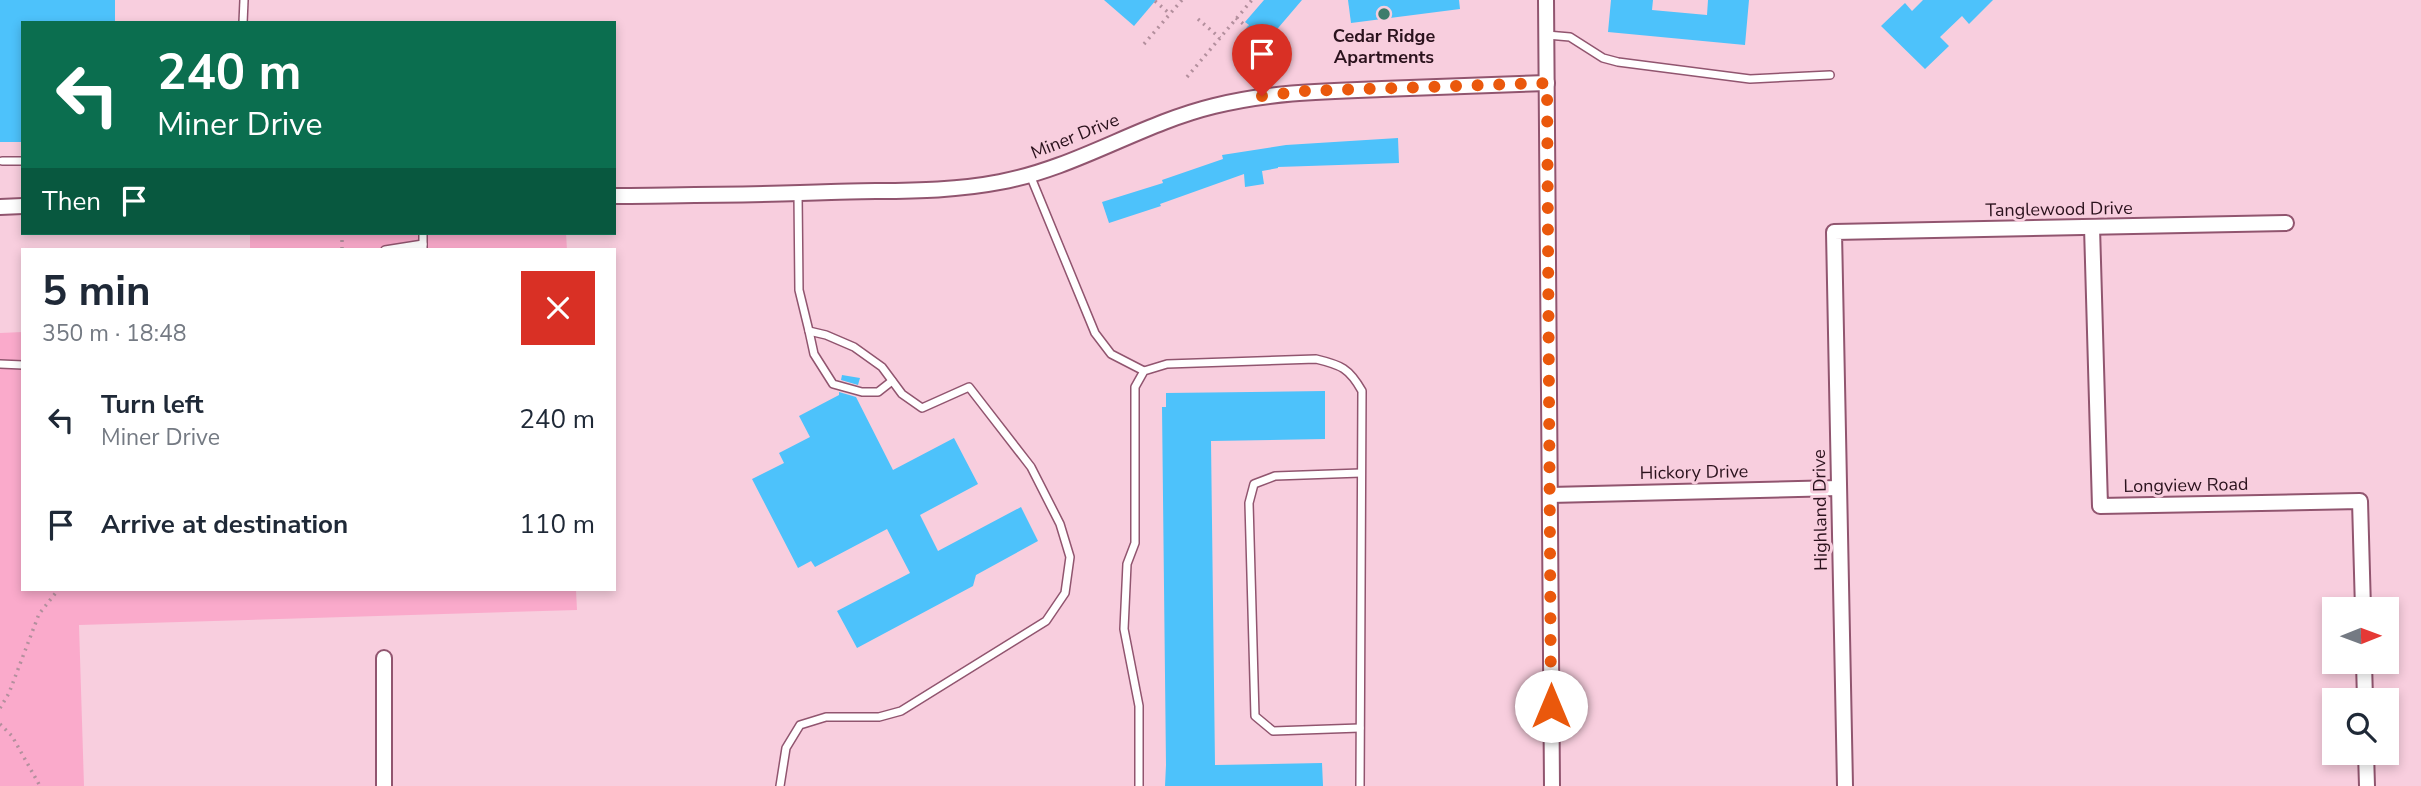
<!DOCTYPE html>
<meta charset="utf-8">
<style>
:root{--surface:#fff;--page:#f6f6f7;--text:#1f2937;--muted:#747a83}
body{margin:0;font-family:"Nunito Sans",sans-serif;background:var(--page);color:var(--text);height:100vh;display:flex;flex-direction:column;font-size:26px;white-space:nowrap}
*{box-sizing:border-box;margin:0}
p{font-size:23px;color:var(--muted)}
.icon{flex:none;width:38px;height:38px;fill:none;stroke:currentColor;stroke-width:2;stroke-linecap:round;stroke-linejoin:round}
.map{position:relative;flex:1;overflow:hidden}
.panel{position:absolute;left:21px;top:248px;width:595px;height:343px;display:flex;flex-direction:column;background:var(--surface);border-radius:0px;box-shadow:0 4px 10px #0003}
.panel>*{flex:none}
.hud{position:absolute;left:21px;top:21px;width:595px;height:214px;border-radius:0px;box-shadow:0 4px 10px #0003;background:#0b6e4f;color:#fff;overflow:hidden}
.needle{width:46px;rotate:89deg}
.tools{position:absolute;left:2322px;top:597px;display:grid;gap:14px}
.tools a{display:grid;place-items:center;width:77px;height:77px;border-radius:0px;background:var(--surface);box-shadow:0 4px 10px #0003;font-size:35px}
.pin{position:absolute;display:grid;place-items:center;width:60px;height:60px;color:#fff;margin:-72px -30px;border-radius:50% 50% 50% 0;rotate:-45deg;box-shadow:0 0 7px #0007}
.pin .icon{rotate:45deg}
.me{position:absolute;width:77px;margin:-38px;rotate:0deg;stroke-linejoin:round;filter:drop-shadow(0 0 5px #0008)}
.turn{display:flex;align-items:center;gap:24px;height:147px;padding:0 21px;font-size:32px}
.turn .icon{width:91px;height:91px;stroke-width:2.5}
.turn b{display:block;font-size:49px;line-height:60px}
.then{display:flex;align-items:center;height:66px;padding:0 21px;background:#0003;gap:14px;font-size:26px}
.round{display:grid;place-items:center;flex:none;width:74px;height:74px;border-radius:0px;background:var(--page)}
.summary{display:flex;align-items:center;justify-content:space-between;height:119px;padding:0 21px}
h1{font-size:42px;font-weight:700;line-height:52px}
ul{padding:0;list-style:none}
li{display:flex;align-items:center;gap:21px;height:105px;padding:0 21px}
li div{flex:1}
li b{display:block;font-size:26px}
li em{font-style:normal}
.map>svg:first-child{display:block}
.green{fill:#faaacb}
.building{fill:#4dc2fb}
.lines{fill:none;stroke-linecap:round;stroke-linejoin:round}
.service-casing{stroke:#91556f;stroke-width:10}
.minor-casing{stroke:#91556f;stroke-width:18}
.path{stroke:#b38f9d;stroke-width:3.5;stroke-dasharray:2 5;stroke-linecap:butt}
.service{stroke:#fff;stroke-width:7}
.minor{stroke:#fff;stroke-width:14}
.route{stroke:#ea580c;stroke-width:12;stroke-dasharray:0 21.6}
.poi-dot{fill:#3d7d6b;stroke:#f8cede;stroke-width:2.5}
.labels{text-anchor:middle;stroke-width:6;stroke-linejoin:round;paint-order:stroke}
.poi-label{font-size:18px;font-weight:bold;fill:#2b121d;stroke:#f8cede}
.street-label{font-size:18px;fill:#2b121d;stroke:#f8cede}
</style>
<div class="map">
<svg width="2421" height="786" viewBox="0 0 2421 786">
<rect width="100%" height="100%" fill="#f8cede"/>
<g class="green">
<path d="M250,233h316l1,17h-317z"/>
<path d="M23,332v258h553l1,20 -498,15 5,161h-84v-453z"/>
</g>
<g class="building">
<path d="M0,0h115v23h-92v119h-23z"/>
<path d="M1104,0h52l-22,26z"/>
<path d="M1264,0h38l-40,47 -18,-16 5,-6 -4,-3z"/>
<path d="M1348,0h111l1,9 -109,14z"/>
<path d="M1611,0h42l-1,10 55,5 1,-15h41l-4,45 -137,-13z"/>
<path d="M1923,0h70l-24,24 -7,-8 -22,21 9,9 -24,23 -44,-43 24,-23 7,8z"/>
<path d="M1398,138l1,25 -121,4v1l-16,3 2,13 -19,3 -1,-13 -84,30 1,2 -52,17 -7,-21 61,-19 -1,-3 61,-21 -1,-4 64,-10z"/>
<path d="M842,375l18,3 -2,7 -17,-5z"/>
<path d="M1325,391v48l-114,2 4,324 107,-2 1,23h-158l1,-21 -4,-358h4v-14z"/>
<path d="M839,392l17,5 37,73 61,-32 24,46 -58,31 18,36 83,-44 17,34 -62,34 -3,11 -116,62 -20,-37 73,-38 -23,-44 -72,38 -4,-6 -13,7 -46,-89 32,-16 -5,-10 31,-16 -11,-21 40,-21z"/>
</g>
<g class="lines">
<g class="service-casing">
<g id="service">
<path d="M243,23l1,-23"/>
<path d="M1547,35l23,2 33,21 15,4 132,17 80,-4"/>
<path d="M2,161h21"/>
<path d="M1030,175l65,158 16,21 33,17"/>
<path d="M423,233v17"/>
<path d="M385,250l38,-6"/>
<path d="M809,331l5,23 19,30 29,8h16l14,-11"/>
<path d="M0,364l23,1"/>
<path d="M1360,728l-87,3 -18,-15 -6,-213 5,-19 21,-8 86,-3"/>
<path d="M780,786l6,-38 14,-23 26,-8h53l22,-6 145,-90 19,-28 5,-36 -10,-33 -29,-57 -62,-80 -47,21 -20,-14 -20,-27 -28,-20 -28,-12 -17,-4 -10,-41 -1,-96"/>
<path d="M1139,786v-80l-15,-77 3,-65 8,-21v-156l9,-16 23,-7 149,-5c25,6 33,9 46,32l-2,395"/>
</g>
</g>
<g class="minor-casing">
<g id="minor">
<path d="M1546,0l6,786"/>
<path d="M614,196c73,-1 145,-1 217,-4 57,-2 113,1 169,-10 76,-14 140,-58 214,-76 56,-14 112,-15 168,-17 55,-2 110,-4 165,-6"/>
<path d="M0,207l23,-1"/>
<path d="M2092,227l8,279 260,-5 3,108"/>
<path d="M1550,495l289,-7"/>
<path d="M384,658v128"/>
<path d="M2364,662l1,38"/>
<path d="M2366,752l1,34"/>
<path d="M1845,786l-11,-554 452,-9"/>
</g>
</g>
<g class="path">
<path d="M1155,1l15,13"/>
<path d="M1236,18l11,9"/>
<path d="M1198,19l22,19"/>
<path d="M1144,44l38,-44"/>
<path d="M1187,77l65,-77"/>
<path d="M342,233v17"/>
<path d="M0,708l9,-15 30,-79 19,-24"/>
<path d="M0,724l12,12 28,50"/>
</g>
<use href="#service" class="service"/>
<use href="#minor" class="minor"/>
</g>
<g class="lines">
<path class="route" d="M1262,96l42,-5 243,-8 4,623"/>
</g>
<circle class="poi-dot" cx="1384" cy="14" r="7"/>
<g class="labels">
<g class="poi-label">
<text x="1384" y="42">Cedar Ridge<tspan x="1384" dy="21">Apartments</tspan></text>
</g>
<g class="street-label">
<text transform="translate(1075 136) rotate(-22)" y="6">Miner Drive</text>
<text transform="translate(2059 209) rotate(-1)" y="6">Tanglewood Drive</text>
<text transform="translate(1694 472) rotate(-1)" y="6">Hickory Drive</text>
<text transform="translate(2186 485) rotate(-1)" y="6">Longview Road</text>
<text transform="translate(1820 510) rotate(-91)" y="6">Highland Drive</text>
</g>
</g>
</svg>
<div class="tools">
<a><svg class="needle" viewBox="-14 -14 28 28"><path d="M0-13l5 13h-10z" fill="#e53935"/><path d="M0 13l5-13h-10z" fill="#747a83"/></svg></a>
<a><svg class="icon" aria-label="search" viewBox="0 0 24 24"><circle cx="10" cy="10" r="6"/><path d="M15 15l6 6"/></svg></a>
</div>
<div class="pin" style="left:1262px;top:96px;background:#d93025"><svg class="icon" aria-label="arrive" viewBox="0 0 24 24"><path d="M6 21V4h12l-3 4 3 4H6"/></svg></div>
<svg class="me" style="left:1551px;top:706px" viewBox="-20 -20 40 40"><circle r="19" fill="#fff"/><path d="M0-13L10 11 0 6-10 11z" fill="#ea580c"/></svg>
<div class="hud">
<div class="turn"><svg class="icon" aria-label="left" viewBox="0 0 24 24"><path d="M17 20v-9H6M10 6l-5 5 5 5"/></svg><div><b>240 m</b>Miner Drive</div></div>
<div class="then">Then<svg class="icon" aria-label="arrive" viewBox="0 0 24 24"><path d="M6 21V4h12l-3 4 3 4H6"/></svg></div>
</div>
<section class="panel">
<div class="summary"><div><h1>5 min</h1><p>350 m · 18:48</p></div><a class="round" style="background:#d93025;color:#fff"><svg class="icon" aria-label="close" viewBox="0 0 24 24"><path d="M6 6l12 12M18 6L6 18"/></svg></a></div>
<ul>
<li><svg class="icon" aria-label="left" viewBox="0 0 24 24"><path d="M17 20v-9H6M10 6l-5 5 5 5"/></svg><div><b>Turn left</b><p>Miner Drive</p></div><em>240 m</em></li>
<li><svg class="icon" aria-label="arrive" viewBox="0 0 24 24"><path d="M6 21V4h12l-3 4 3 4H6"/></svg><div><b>Arrive at destination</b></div><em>110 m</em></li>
</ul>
</section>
</div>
